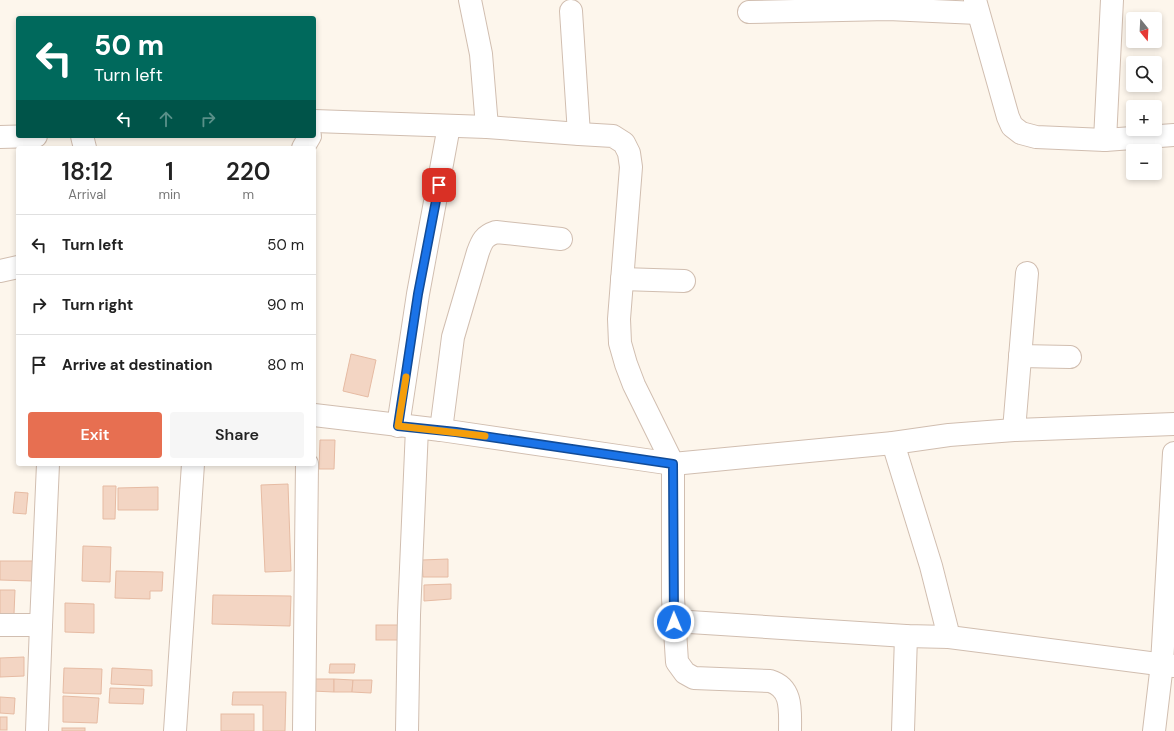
<!DOCTYPE html>
<meta charset="utf-8">
<style>
:root{--surface:#fff;--page:#f6f6f6;--text:#222;--muted:#767676;--line:#e0e0e0;--accent:#e76f51}
body{margin:0;font-family:"DM Sans",sans-serif;background:var(--page);color:var(--text);height:100vh;display:flex;flex-direction:column;font-size:15px;white-space:nowrap}
*{box-sizing:border-box;margin:0}
p{font-size:13px;color:var(--muted)}
.icon{flex:none;width:22px;height:22px;fill:none;stroke:currentColor;stroke-width:2;stroke-linecap:round;stroke-linejoin:round}
.map{position:relative;flex:1;overflow:hidden}
.drawer{position:absolute;left:16px;top:146px;width:300px;height:320px;display:flex;flex-direction:column;background:var(--surface);border-radius:4px;box-shadow:0 2px 6px #0003}
.drawer>*{flex:none}
.top-card{position:absolute;left:16px;top:16px;width:300px;height:122px;border-radius:4px;box-shadow:0 2px 6px #0003;background:#00695c;color:#fff;overflow:hidden}
.needle{width:26px;rotate:162deg}
.buttons{position:absolute;left:1126px;top:12px;display:grid;gap:8px}
.buttons a{display:grid;place-items:center;width:36px;height:36px;border-radius:4px;background:var(--surface);box-shadow:0 2px 6px #0003;font-size:20px}
.pin{position:absolute;display:grid;place-items:center;width:34px;height:34px;color:#fff;margin:-17px;border-radius:8px;box-shadow:0 2px 6px #0006}
.me{position:absolute;width:44px;margin:-22px;rotate:359deg;stroke-linejoin:round;filter:drop-shadow(0 0 3px #0008)}
.turn{display:flex;align-items:center;gap:14px;height:84px;padding:0 12px;font-size:18px}
.turn .icon{width:52px;height:52px;stroke-width:2.5}
.turn b{display:block;font-size:28px;line-height:34px}
.lanes{display:flex;align-items:center;height:38px;padding:0 12px;background:#0003;justify-content:center;gap:20px;direction:ltr}
.lanes .off{opacity:.35}
.eta{display:flex;justify-content:space-evenly;align-items:center;height:68px;text-align:center}
.eta b{font-size:24px;font-weight:600;line-height:28px}
.primary-button{display:flex;gap:8px;margin-top:auto;padding:8px 12px}
.primary-button a{flex:1;height:46px;border-radius:4px;background:var(--accent);color:#fff;font-size:16px;font-weight:600;line-height:46px;text-align:center}
.primary-button a+a{background:var(--page);color:var(--text)}
ul{padding:0;list-style:none}
li{display:flex;align-items:center;gap:12px;height:60px;padding:0 12px;border-top:1px solid var(--line)}
li div{flex:1}
li b{display:block;font-size:15px}
li em{font-style:normal}
.map>svg:first-child{display:block}
.building{fill:#f3d5c3;stroke:#e6bba3}
.lines{fill:none;stroke-linecap:round;stroke-linejoin:round}
.minor-casing{stroke:#d1beb0;stroke-width:24}
.minor{stroke:#fff;stroke-width:22}
.route-casing{stroke:#114b97;stroke-width:10}
.route{stroke:#1a73e8;stroke-width:7}
.slow{stroke:#f59e0b;stroke-width:7}
</style>
<div class="map">
<svg width="1174" height="731" viewBox="0 0 1174 731">
<rect width="100%" height="100%" fill="#fdf6ec"/>
<g class="building">
<path d="M351,354l25,6 -8,37 -25,-6z"/>
<path d="M320,440h15l-1,29h-15z"/>
<path d="M288,484l3,87 -26,1 -4,-87z"/>
<path d="M103,486h13l-1,33h-12z"/>
<path d="M158,487v23h-40v-22z"/>
<path d="M15,492l13,1 -2,21 -13,-1z"/>
<path d="M83,546l28,1 -1,35 -28,-1z"/>
<path d="M448,559v18h-25l-1,-17z"/>
<path d="M0,561h33l-1,20 -32,-1z"/>
<path d="M116,571l47,1 -1,19h-12v8l-35,-1z"/>
<path d="M451,584v15l-27,2v-16z"/>
<path d="M0,590h15l-1,24h-14z"/>
<path d="M213,595l78,1 -1,30 -78,-2z"/>
<path d="M65,603l29,1v29l-29,-1z"/>
<rect x="376" y="625" width="22" height="15"/>
<path d="M24,657v19l-24,1v-19z"/>
<path d="M330,664h25l-1,9h-25z"/>
<path d="M64,668l38,1 -1,25 -38,-1z"/>
<path d="M112,668l40,2v16l-41,-2z"/>
<path d="M312,679h22v13l-22,-1z"/>
<path d="M334,679l19,1 -1,12h-18z"/>
<path d="M353,680h19l-1,13 -19,-1z"/>
<path d="M110,688l34,1 -1,15 -34,-1z"/>
<path d="M233,692h53l-1,39h-22v-26h-31z"/>
<path d="M63,696l36,2 -2,25 -34,-1z"/>
<path d="M0,697l15,1 -1,16 -14,-1z"/>
<rect x="221" y="714" width="33" height="17"/>
<rect x="0" y="717" width="7" height="13"/>
<rect x="62" y="728" width="23" height="3"/>
</g>
<g class="lines">
<g class="minor-casing">
<g id="minor">
<path d="M470,0l11,54 6,73"/>
<path d="M975,0l33,117 4,9 9,7 15,4 69,3 69,-5"/>
<path d="M571,11l8,123"/>
<path d="M749,12l139,-3 90,4"/>
<path d="M314,121l173,6 92,7 34,2 11,7 5,10 2,14 -12,152 1,24 6,21 8,21 39,79v134l4,64 8,11 9,5 76,3c23,7 20,30 20,50"/>
<path d="M82,136l3,12"/>
<path d="M0,137l36,-1"/>
<path d="M1105,140l7,-140"/>
<path d="M303,148l7,-12"/>
<path d="M0,271l18,-4"/>
<path d="M622,279l62,2"/>
<path d="M1020,356l50,1"/>
<path d="M314,415l127,15 232,34 220,-21 56,-8 65,-5 160,-6"/>
<path d="M398,426l20,-132 31,-168"/>
<path d="M441,430l12,-93 25,-85c4,-11 6,-16 18,-20l65,7"/>
<path d="M1014,430l13,-157"/>
<path d="M893,443l38,123 18,71"/>
<path d="M674,621l232,15 43,1 225,29"/>
<path d="M0,625h41"/>
<path d="M37,731l4,-106 7,-161"/>
<path d="M175,731l18,-267"/>
<path d="M304,731l3,-267"/>
<path d="M407,731l2,-116 8,-187"/>
<path d="M903,731l3,-95"/>
<path d="M1154,731l8,-67 12,-211"/>
</g>
</g>
<use href="#minor" class="minor"/>
</g>
<g class="lines">
<g class="route-casing">
<path id="route" d="M439,185l-21,109 -20,132 58,6 217,32 1,158"/>
</g>
<use href="#route" class="route"/>
<path class="slow" d="M406,377l-8,49 87,10"/>
</g>
</svg>
<div class="buttons">
<a><svg class="needle" viewBox="-14 -14 28 28"><path d="M0-13l5 13h-10z" fill="#e53935"/><path d="M0 13l5-13h-10z" fill="#767676"/></svg></a>
<a><svg class="icon" aria-label="search" viewBox="0 0 24 24"><circle cx="10" cy="10" r="6"/><path d="M15 15l6 6"/></svg></a>
<a>+</a>
<a>−</a>
</div>
<div class="pin" style="left:439px;top:185px;background:#d93025"><svg class="icon" aria-label="arrive" viewBox="0 0 24 24"><path d="M6 21V4h12l-3 4 3 4H6"/></svg></div>
<svg class="me" style="left:674px;top:622px" viewBox="-20 -20 40 40"><circle r="17" fill="#1a73e8" stroke="#fff" stroke-width="3"/><path d="M0-11L8 9 0 5-8 9z" fill="#fff"/></svg>
<div class="top-card">
<div class="turn"><svg class="icon" aria-label="left" viewBox="0 0 24 24"><path d="M17 20v-9H6M10 6l-5 5 5 5"/></svg><div><b>50 m</b>Turn left</div></div>
<div class="lanes"><svg class="icon" aria-label="left" viewBox="0 0 24 24"><path d="M17 20v-9H6M10 6l-5 5 5 5"/></svg><svg class="icon off" aria-label="ahead" viewBox="0 0 24 24"><path d="M12 20V5M6 11l6-6 6 6"/></svg><svg class="icon off" aria-label="right" viewBox="0 0 24 24"><path d="M7 20v-9h11M14 6l5 5-5 5"/></svg></div>
</div>
<section class="drawer">
<div class="eta">
<div><b>18:12</b><p>Arrival</p></div>
<div><b>1</b><p>min</p></div>
<div><b>220</b><p>m</p></div>
</div>
<ul>
<li><svg class="icon" aria-label="left" viewBox="0 0 24 24"><path d="M17 20v-9H6M10 6l-5 5 5 5"/></svg><div><b>Turn left</b></div><em>50 m</em></li>
<li><svg class="icon" aria-label="right" viewBox="0 0 24 24"><path d="M7 20v-9h11M14 6l5 5-5 5"/></svg><div><b>Turn right</b></div><em>90 m</em></li>
<li><svg class="icon" aria-label="arrive" viewBox="0 0 24 24"><path d="M6 21V4h12l-3 4 3 4H6"/></svg><div><b>Arrive at destination</b></div><em>80 m</em></li>
</ul>
<div class="primary-button"><a>Exit</a><a>Share</a></div>
</section>
</div>
